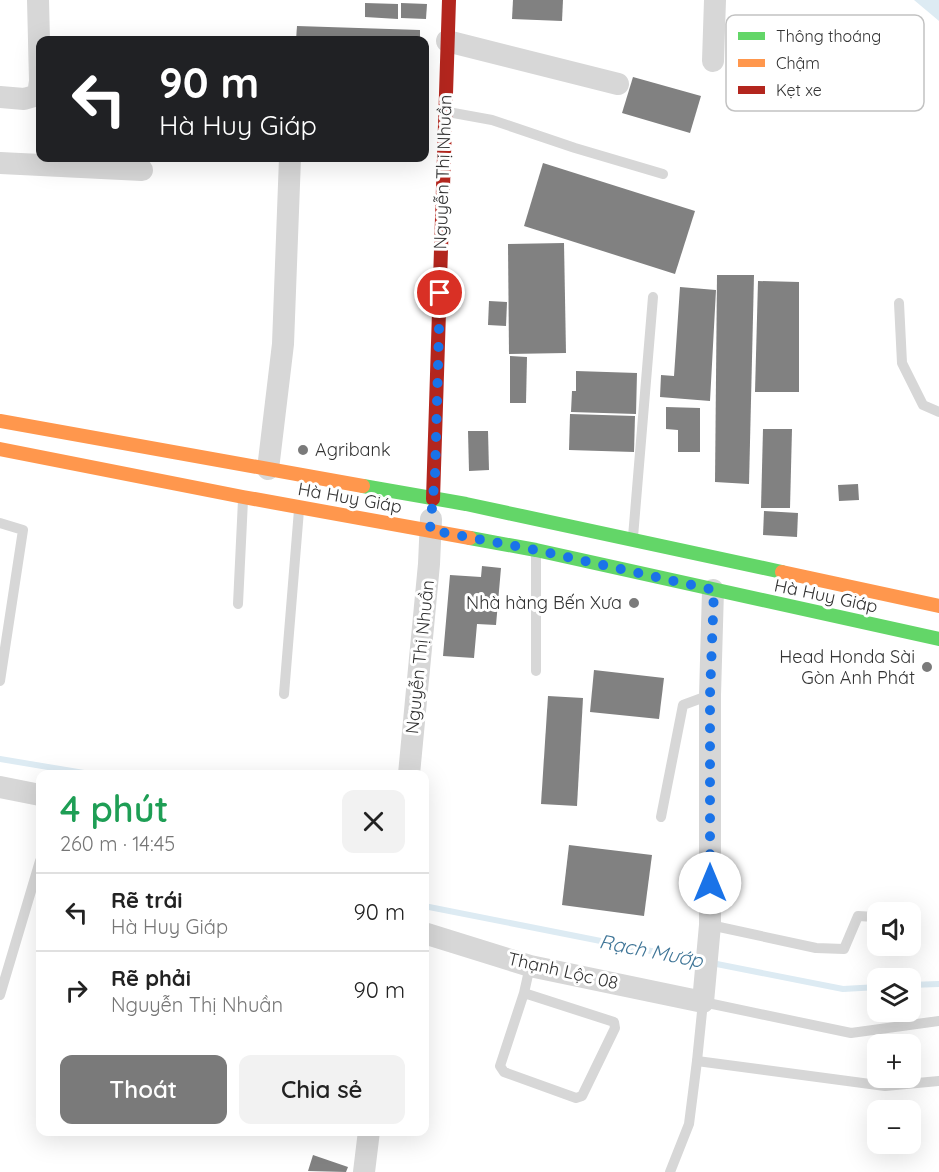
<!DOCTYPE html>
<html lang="vi">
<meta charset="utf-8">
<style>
:root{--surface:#fff;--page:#f2f2f2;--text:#222;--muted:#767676;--line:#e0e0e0;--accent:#7a7a7a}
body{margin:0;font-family:Quicksand,sans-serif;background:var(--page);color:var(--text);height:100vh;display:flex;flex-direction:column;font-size:22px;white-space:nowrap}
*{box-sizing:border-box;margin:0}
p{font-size:20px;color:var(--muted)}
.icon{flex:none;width:33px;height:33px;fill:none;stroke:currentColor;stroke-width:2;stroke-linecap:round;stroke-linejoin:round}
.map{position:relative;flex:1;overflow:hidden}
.panel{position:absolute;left:36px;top:770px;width:393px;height:366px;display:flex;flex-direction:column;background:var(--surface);border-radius:12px;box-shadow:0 6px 24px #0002}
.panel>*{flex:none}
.top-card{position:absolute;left:36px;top:36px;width:393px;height:126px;border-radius:12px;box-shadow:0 6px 24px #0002;background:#202124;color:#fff;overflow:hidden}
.controls{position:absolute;left:867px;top:902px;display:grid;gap:12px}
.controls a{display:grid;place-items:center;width:54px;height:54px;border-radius:12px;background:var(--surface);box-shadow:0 6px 24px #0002;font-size:30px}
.pin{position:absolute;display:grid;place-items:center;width:51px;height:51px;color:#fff;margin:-26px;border:3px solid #fff;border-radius:50%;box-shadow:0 2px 6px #0007}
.me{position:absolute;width:66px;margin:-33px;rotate:0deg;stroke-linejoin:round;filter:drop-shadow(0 0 4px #0008)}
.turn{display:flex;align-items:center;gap:21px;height:126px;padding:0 24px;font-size:27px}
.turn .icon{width:78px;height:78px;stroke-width:2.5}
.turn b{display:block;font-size:42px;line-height:51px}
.round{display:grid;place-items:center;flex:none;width:63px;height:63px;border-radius:12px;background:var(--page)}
.overview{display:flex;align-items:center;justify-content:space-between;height:102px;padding:0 24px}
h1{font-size:36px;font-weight:600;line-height:45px;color:#1e9e55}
.cta{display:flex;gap:12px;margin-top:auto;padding:12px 24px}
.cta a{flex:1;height:69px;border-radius:12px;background:var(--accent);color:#fff;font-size:24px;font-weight:600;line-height:69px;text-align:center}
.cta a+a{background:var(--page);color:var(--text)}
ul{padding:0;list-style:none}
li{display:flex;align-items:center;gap:18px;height:78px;padding:0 24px;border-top:2px solid var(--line)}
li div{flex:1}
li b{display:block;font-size:22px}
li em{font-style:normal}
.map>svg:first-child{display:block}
.water{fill:#ddebf3}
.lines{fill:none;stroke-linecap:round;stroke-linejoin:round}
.stream{stroke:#ddebf3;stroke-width:6}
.building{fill:#818181}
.lane{stroke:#d7d7d7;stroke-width:10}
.street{stroke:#d7d7d7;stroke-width:22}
.fast{stroke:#63d668;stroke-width:14}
.slow{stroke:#ff974d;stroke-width:14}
.jam{stroke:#b3261e;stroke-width:14}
.route{stroke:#1a73e8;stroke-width:10;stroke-dasharray:0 18}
.poi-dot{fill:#7a7a7a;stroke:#fff;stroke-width:2}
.labels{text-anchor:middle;stroke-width:6;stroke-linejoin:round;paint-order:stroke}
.street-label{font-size:18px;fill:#333;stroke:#fff}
.poi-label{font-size:18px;fill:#333;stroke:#fff;text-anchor:end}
.water-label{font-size:20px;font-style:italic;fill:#3f7597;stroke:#fff}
.key{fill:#fff;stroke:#c2c2c2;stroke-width:1.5}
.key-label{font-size:16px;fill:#333}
</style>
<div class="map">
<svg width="939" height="1172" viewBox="0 0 939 1172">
<rect width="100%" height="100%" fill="#fff"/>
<path class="water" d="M914,0h25v21z"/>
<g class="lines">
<g class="stream">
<path d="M0,759l90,15"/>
<path d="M424,906l419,83 35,-2"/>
<path d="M910,985l29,-1"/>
</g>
</g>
<g class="building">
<path d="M513,0h50l-1,21 -50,-2z"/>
<path d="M365,3l33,1v15l-33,-2z"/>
<path d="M401,3l26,1 -1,15 -25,-1z"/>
<path d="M297,26l123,4v10h-124z"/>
<path d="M633,77l68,19 -11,37 -68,-20z"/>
<path d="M543,163l152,48 -20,63 -151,-48z"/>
<path d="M564,243l2,110 -57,1 -1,-110z"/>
<path d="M717,275h37l-5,209 -34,-2z"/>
<path d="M758,281l41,1v110h-44z"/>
<path d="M680,287l36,3 -6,111 -50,-4 1,-22 13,1z"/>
<path d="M489,301l18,1 -1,24 -18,-1z"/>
<path d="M510,356l17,1 -1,46h-16z"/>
<path d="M576,371l61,2 -1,41 -65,-2 1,-21h4z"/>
<path d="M666,407l34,1v44h-22v-22l-12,-1z"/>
<path d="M570,414l65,2 -1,36 -65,-2z"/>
<path d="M763,429h29l-2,79h-29z"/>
<path d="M468,431h20l1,39 -20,1z"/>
<path d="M858,484l1,16 -20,1 -1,-16z"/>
<path d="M764,511l34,2 -1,24 -34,-2z"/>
<path d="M482,566l19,2 -5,57 -19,-1 -3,34 -31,-2 7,-81 31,2z"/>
<path d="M594,670l70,8 -5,41 -69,-7z"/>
<path d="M548,696l35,2 -6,108 -36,-2z"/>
<path d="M569,845l83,10 -8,61 -82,-11z"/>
<path d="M313,1155l35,12 -2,5 -38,-1z"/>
</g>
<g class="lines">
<g class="lane">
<path d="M448,112l44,8 83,28 88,26"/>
<path d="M899,303l3,60 21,42 16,7"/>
<path d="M0,523l23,7 -23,151"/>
<path d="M633,537l20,-240"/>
<path d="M238,604l5,-104"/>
<path d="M536,671v-118"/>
<path d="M284,694l15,-184"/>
<path d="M661,817l22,-112 27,-10"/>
<path d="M710,925l106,23 28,1 14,-33 17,1"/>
<path d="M524,993l90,29 1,6 -33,68 -6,2 -72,-26 -4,-6 24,-73 6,-27"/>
<path d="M0,995l40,-134"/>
<path d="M697,1061l188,25 54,-5"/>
<path d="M670,1172l19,-48 8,-63 6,-59 148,31 88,-12"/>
</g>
<g class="street">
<path d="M447,41l171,43"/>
<path d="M713,61l2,-61"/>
<path d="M0,97l24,2 14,-4 2,-14 -2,-81"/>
<path d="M0,163l142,7"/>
<path d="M268,469l15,-125 7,-186"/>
<path d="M409,774l20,-210 2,-45"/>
<path d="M0,787l40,8"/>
<path d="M424,933l106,33 173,36 7,-77v-230l3,-105"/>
<path d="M364,1172l5,-41"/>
</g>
<g class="fast">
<path d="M363,486l103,18 316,68"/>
<path d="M470,538l66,12 403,89"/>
</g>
<g class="slow">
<path d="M0,421l363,65"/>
<path d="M0,449l243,48 227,41"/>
<path d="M782,572l157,34"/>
</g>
<path class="jam" d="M433,499l16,-499"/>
</g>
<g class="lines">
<path class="route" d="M440,293l-5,182 -5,55 106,20 178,40 -4,105v188"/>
</g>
<g class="poi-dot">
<circle cx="303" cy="450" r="6"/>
<circle cx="634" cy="603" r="6"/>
<circle cx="927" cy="667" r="6"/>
</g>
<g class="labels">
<g class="street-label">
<text transform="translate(443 172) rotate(-88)" y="6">Nguyễn Thị Nhuần</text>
<text transform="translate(350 498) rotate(10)" y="6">Hà Huy Giáp</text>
<text transform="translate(826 596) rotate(12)" y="6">Hà Huy Giáp</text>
<text transform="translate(420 657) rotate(-84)" y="6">Nguyễn Thị Nhuần</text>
<text transform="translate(563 971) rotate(13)" y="6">Thạnh Lộc 08</text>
</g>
<g class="poi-label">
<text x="315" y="456" text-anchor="start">Agribank</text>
<text x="622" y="609">Nhà hàng Bến Xưa</text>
<text x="915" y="663">Head Honda Sài<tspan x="915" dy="21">Gòn Anh Phát</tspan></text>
</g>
<g class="water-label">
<text transform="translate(651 951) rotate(11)" y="7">Rạch Mướp</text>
</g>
</g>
<rect x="726" y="15" width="198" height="96" rx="9" class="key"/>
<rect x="738" y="32" width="27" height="8" fill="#63d668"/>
<rect x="738" y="59" width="27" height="8" fill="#ff974d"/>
<rect x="738" y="86" width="27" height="8" fill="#b3261e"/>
<g class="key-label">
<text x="776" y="42">Thông thoáng</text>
<text x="776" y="69">Chậm</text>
<text x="776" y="96">Kẹt xe</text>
</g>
</svg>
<div class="controls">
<a><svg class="icon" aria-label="sound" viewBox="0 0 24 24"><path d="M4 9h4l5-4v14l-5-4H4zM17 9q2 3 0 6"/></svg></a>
<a><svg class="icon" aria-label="layers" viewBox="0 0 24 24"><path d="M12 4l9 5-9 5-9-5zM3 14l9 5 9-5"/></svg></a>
<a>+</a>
<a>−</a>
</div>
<div class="pin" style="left:440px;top:293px;background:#d93025"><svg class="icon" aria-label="arrive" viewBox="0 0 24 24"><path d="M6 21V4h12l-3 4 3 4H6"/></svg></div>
<svg class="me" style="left:710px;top:883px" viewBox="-20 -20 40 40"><circle r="19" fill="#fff"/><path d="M0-13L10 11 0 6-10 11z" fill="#1a73e8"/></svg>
<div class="top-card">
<div class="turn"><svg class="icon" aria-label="left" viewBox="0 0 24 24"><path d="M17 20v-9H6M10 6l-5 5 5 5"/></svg><div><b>90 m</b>Hà Huy Giáp</div></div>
</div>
<section class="panel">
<div class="overview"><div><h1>4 phút</h1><p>260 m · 14:45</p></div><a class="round"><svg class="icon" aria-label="close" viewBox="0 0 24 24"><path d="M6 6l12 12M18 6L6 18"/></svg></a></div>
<ul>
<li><svg class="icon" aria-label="left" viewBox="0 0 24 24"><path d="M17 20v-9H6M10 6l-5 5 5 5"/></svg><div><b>Rẽ trái</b><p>Hà Huy Giáp</p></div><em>90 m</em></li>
<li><svg class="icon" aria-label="right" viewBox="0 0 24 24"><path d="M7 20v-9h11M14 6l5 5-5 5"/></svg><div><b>Rẽ phải</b><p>Nguyễn Thị Nhuần</p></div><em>90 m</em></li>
</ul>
<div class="cta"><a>Thoát</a><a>Chia sẻ</a></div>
</section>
</div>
